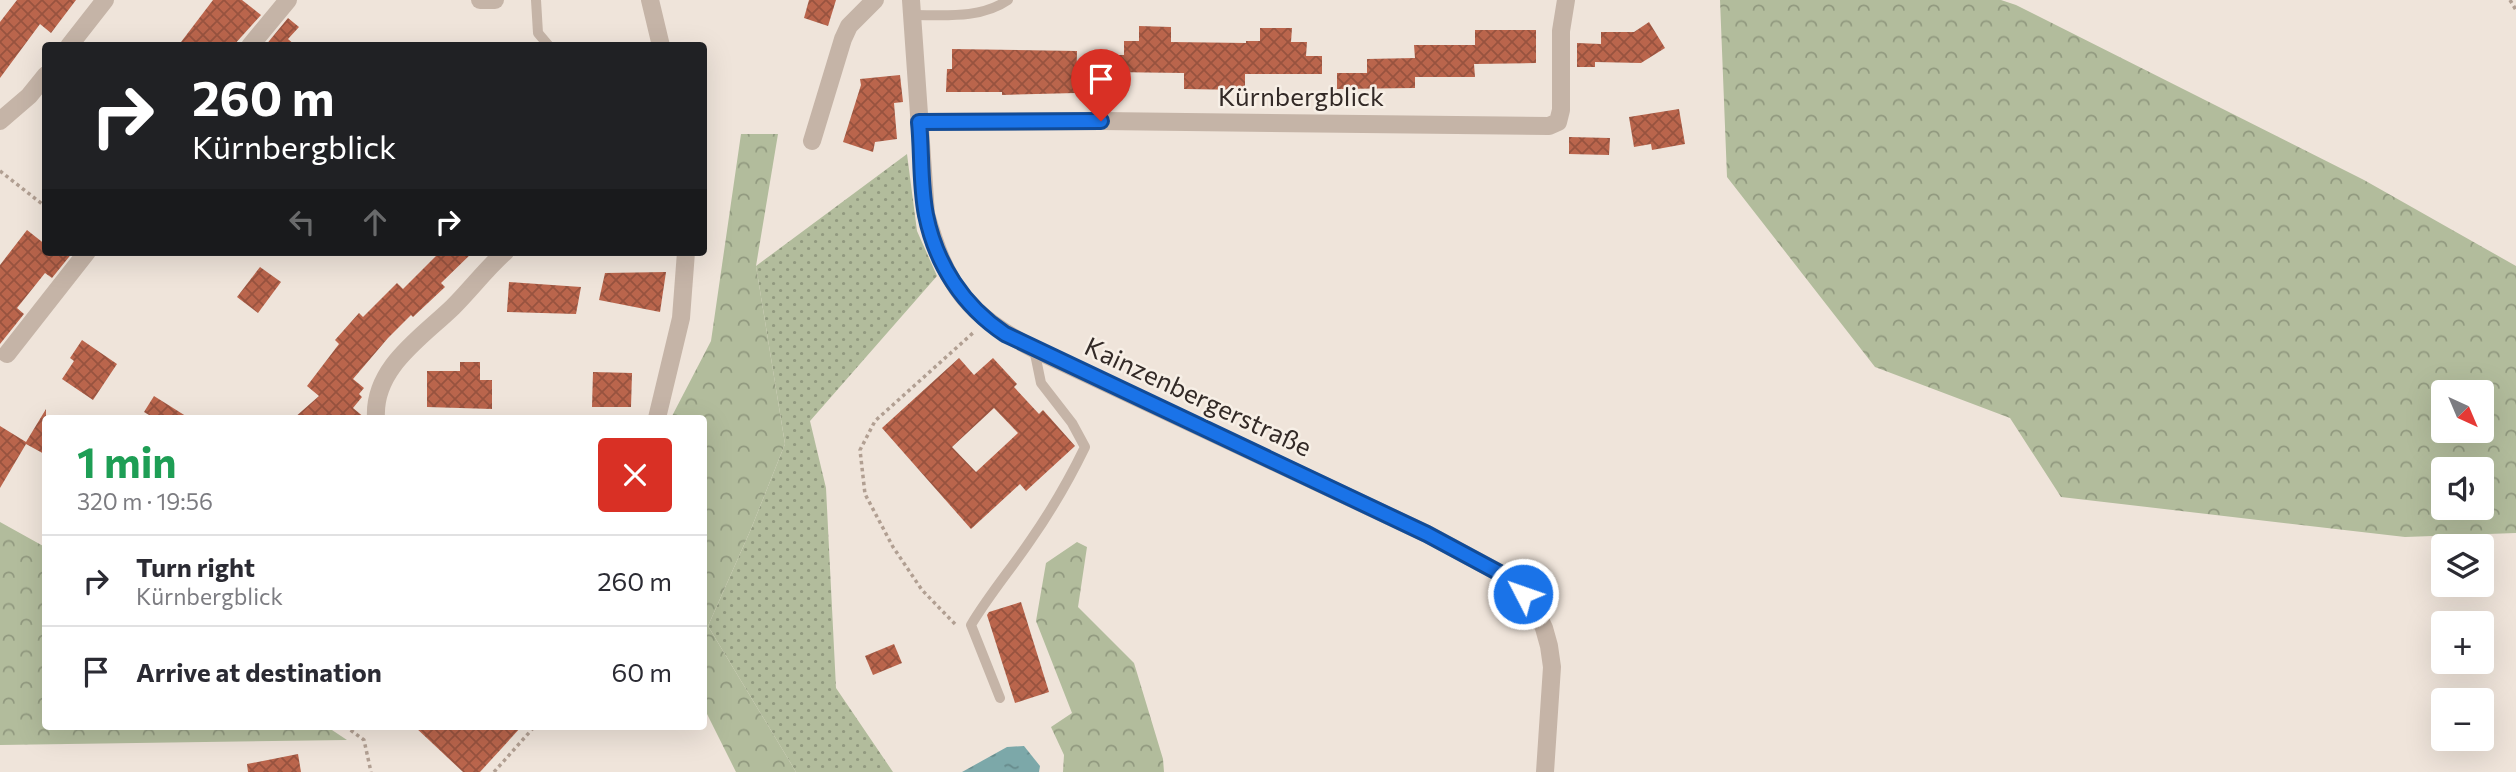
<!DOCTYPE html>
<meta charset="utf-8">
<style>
:root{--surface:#fff;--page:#f7f7f7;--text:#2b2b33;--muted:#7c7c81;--line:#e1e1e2}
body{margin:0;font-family:Commissioner,sans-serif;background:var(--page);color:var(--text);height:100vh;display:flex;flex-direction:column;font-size:26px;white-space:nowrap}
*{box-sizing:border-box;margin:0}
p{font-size:23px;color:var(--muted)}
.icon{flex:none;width:38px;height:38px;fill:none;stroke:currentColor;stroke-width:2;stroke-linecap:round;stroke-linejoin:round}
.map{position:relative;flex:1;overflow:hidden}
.side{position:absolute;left:42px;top:415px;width:665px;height:315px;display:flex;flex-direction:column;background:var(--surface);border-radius:7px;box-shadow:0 7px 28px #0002}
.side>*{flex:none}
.banner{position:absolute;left:42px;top:42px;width:665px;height:214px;border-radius:7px;box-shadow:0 7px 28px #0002;background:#202124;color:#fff;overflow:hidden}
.needle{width:46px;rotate:136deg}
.fabs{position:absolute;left:2431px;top:380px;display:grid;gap:14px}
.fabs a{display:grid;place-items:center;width:63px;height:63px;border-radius:7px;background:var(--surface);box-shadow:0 7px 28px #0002;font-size:35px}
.pin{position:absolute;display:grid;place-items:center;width:60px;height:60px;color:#fff;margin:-72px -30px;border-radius:50% 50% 50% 0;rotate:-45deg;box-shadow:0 0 7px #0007}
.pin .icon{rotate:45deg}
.me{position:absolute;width:77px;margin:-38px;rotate:311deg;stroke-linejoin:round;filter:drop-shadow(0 0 5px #0008)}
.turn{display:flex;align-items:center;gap:24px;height:147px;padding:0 35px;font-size:32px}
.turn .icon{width:91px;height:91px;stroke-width:2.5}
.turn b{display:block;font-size:49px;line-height:60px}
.lanes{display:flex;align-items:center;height:66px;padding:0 35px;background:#0003;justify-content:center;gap:35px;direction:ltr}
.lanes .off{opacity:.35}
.round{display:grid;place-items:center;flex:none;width:74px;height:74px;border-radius:7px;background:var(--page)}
.head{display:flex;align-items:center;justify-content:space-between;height:119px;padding:0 35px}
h1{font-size:42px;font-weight:700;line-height:52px;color:#1e9e55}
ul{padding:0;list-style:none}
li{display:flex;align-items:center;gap:21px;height:91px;padding:0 35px;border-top:2px solid var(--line)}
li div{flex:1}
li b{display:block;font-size:26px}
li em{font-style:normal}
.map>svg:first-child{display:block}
.grass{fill:url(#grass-dots)}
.forest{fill:url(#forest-crowns);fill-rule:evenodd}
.water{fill:url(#water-ripples)}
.building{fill:url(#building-cross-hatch);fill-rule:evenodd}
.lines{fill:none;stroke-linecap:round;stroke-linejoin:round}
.path{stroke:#b19f92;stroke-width:3.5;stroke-dasharray:3.5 3.5;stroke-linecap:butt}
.service{stroke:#c5b4a7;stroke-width:10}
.minor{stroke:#c5b4a7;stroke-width:18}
.route-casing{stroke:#114b97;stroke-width:18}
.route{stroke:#1a73e8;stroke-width:12}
.labels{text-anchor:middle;stroke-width:5;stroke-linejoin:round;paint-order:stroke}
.street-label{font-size:26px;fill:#332a27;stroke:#f7efe6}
</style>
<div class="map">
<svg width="2516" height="772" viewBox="0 0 2516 772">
<defs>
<pattern id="grass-dots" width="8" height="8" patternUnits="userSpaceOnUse" patternTransform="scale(1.75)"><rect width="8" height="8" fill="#b2bc9c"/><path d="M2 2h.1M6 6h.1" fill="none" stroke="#91997f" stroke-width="1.8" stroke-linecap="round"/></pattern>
<pattern id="forest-crowns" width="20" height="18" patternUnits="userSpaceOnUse" patternTransform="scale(1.75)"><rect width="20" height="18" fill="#b2bc9c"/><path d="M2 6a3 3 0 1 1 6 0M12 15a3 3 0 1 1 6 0" fill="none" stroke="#91997f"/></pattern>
<pattern id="water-ripples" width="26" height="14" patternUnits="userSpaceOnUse" patternTransform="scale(1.75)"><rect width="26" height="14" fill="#7ca8a9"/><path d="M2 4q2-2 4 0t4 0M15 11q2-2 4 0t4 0" fill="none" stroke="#66898a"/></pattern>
<pattern id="building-cross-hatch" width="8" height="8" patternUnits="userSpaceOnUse" patternTransform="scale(1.75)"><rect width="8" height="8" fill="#ba654c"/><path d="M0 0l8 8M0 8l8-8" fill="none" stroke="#98533f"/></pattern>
</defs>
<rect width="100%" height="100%" fill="#efe4da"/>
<path class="grass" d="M907,154l10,77 20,45 -127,145 16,67 10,200 57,84h-97l-88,-146 43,-97 34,-85 -29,-178z"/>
<g class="forest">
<path d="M1720,0h281l15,5 348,175 152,86v267l-111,4 -344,-40 -51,-79 -135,-51 -148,-190zM2443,392h39v38h-39zM2443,469h39v39h-39z"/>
<path d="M741,134h37l-22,132 29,178 -34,85 -43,97 88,146h-60l-32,-64v-290h-33l40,-77z"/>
<path d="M0,522l45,25 1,179h280l21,14 -347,5z"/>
<path d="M1077,542l10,5 -9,60 56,56 29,96 1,13h-101l1,-17 -13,-28 21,-14 -36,-92 10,-58z"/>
</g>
<path class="water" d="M1024,746l16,20 -1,6h-77l45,-25z"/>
<g class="building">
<path d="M17,0h59l-25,33 -11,-9 -40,54v-56z"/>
<path d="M213,0h29l19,15 -28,31h-55z"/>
<path d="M809,0h27l-8,26 -24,-8z"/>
<path d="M288,18l11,9 -11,12 8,7h-31z"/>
<path d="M1649,22l16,26 -24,15 -46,-1v5h-18v-24l24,1v-12h33z"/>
<path d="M1139,26l32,1v15l75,1v-2h14v-13h32l-1,14h16l-1,14h16v18h-77v16l-61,-1v-16l-75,-1v-17h15v-14h15z"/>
<path d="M1475,30h61v33l-62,1 1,13h-60v11l-78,1v-16h30v-14l48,-1 -1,-13h61z"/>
<path d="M952,49l125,2 -1,42 -74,2v-3h-56l1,-23h5z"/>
<path d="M900,75l3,27 -9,1 3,36 -22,3 -2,10 -30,-10 18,-57 -1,-6z"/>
<path d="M1679,109l6,35 -33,6 -1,-6 -17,3 -5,-30z"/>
<path d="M1569,137l41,1 -1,17 -40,-1z"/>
<path d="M27,230l19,15v7h27l-21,26 -7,-5 -28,35 7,6 -24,30v-79z"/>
<path d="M440,252h33l-32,31 4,4 -32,30 -2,-2 -23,23 -35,41 11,9 -5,6 3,3 -9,11 12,10h-71l25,-22 -12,-10 32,-42 -4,-4 24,-27 4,4 34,-34 6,6z"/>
<path d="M260,267l21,15 -23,31 -21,-16z"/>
<path d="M666,272l-6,40 -61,-12 6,-27z"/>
<path d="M509,282l72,5 -5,27 -69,-2z"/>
<path d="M82,340l35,24 -24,36 -31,-21 12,-18 -4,-3z"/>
<path d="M959,358l15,17 19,-17 24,26 -3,3 25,27 4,-4 32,36 -49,45 -6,-7 -49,45 -89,-101zM994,408l24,25 -42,39 -24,-25z"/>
<path d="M460,362h20v18h12v29l-65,-2v-36h33z"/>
<path d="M593,372l39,1 -1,34h-39z"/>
<path d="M154,396l35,22h-35l-10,-6z"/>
<path d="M46,409v46l-20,-11 -26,44v-62l26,16z"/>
<path d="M1021,602l28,90 -34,11 -28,-88 2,-3z"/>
<path d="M894,644l8,19 -29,12 -8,-19z"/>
<path d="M414,726h108l-42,46h-17z"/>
<path d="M298,754l3,18h-53l-1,-8z"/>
</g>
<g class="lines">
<g class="path">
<path d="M2510,0l6,10"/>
<path d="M0,171l46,36"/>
<path d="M955,624l-33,-34 -29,-43 -28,-53 -5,-44 15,-29 99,-89"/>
<path d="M345,726l19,14 7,32"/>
<path d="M494,772l41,-46"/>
</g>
<g class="service">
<path d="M536,0l2,33 11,13"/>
<path d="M913,15c31,0 68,4 95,-15"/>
<path d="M1000,698l-29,-73c18,-30 40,-56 59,-84 21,-30 39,-61 55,-94l-13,-24 -31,-40 -7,-34"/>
</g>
<g class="minor">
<path d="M480,0h15"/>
<path d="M650,0l11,46"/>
<path d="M911,0l15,214c21,73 40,99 108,135l393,185 78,42 30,33 9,19 5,18 3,21 -7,105"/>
<path d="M69,46l36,-46"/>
<path d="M250,46l38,-46"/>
<path d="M0,121l29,-25 17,-21"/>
<path d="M919,122l182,-1 448,5 9,-4 3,-12v-79l5,-31"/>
<path d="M812,141l31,-102 6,-13 26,-26"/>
<path d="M7,354l80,-102"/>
<path d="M376,418c-3,-50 45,-80 77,-111 18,-18 33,-38 52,-55"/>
<path d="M657,418l24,-100 5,-66"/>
</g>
</g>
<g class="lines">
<g class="route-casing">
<path id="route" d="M1101,121l-182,1c3,30 1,63 7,93 10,49 37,91 79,119l422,200 78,42 18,18"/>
</g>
<use href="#route" class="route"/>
</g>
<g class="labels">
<g class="street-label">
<text x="1301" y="106">Kürnbergblick</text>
<text transform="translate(1198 397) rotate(25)" y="9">Kainzenbergerstraße</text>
</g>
</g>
</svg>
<div class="fabs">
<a><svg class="needle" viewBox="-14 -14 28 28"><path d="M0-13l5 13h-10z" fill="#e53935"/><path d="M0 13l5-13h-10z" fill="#7c7c81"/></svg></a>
<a><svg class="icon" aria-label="sound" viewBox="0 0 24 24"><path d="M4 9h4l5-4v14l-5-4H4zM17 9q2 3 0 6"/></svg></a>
<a><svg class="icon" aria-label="layers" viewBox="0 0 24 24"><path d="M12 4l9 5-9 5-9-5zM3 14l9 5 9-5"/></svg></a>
<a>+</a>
<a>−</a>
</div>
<div class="pin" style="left:1101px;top:121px;background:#d93025"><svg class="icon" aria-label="arrive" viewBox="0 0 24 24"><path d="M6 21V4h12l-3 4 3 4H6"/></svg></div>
<svg class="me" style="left:1523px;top:594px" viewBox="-20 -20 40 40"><circle r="17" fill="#1a73e8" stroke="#fff" stroke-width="3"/><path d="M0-11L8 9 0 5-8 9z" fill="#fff"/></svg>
<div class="banner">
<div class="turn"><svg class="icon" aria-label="right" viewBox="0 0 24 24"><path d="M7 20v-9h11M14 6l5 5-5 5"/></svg><div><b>260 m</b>Kürnbergblick</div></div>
<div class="lanes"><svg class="icon off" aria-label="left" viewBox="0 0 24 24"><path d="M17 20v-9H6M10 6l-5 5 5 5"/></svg><svg class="icon off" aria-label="ahead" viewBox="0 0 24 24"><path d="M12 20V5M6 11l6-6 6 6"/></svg><svg class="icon" aria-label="right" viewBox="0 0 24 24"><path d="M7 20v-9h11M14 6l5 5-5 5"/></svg></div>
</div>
<section class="side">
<div class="head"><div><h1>1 min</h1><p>320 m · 19:56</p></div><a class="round" style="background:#d93025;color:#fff"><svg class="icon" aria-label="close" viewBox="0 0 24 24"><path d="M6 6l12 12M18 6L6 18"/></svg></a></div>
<ul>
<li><svg class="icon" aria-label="right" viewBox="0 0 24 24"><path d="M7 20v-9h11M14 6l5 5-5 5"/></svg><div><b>Turn right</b><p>Kürnbergblick</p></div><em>260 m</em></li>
<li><svg class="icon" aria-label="arrive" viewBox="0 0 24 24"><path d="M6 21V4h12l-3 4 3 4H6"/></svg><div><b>Arrive at destination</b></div><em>60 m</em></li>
</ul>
</section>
</div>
